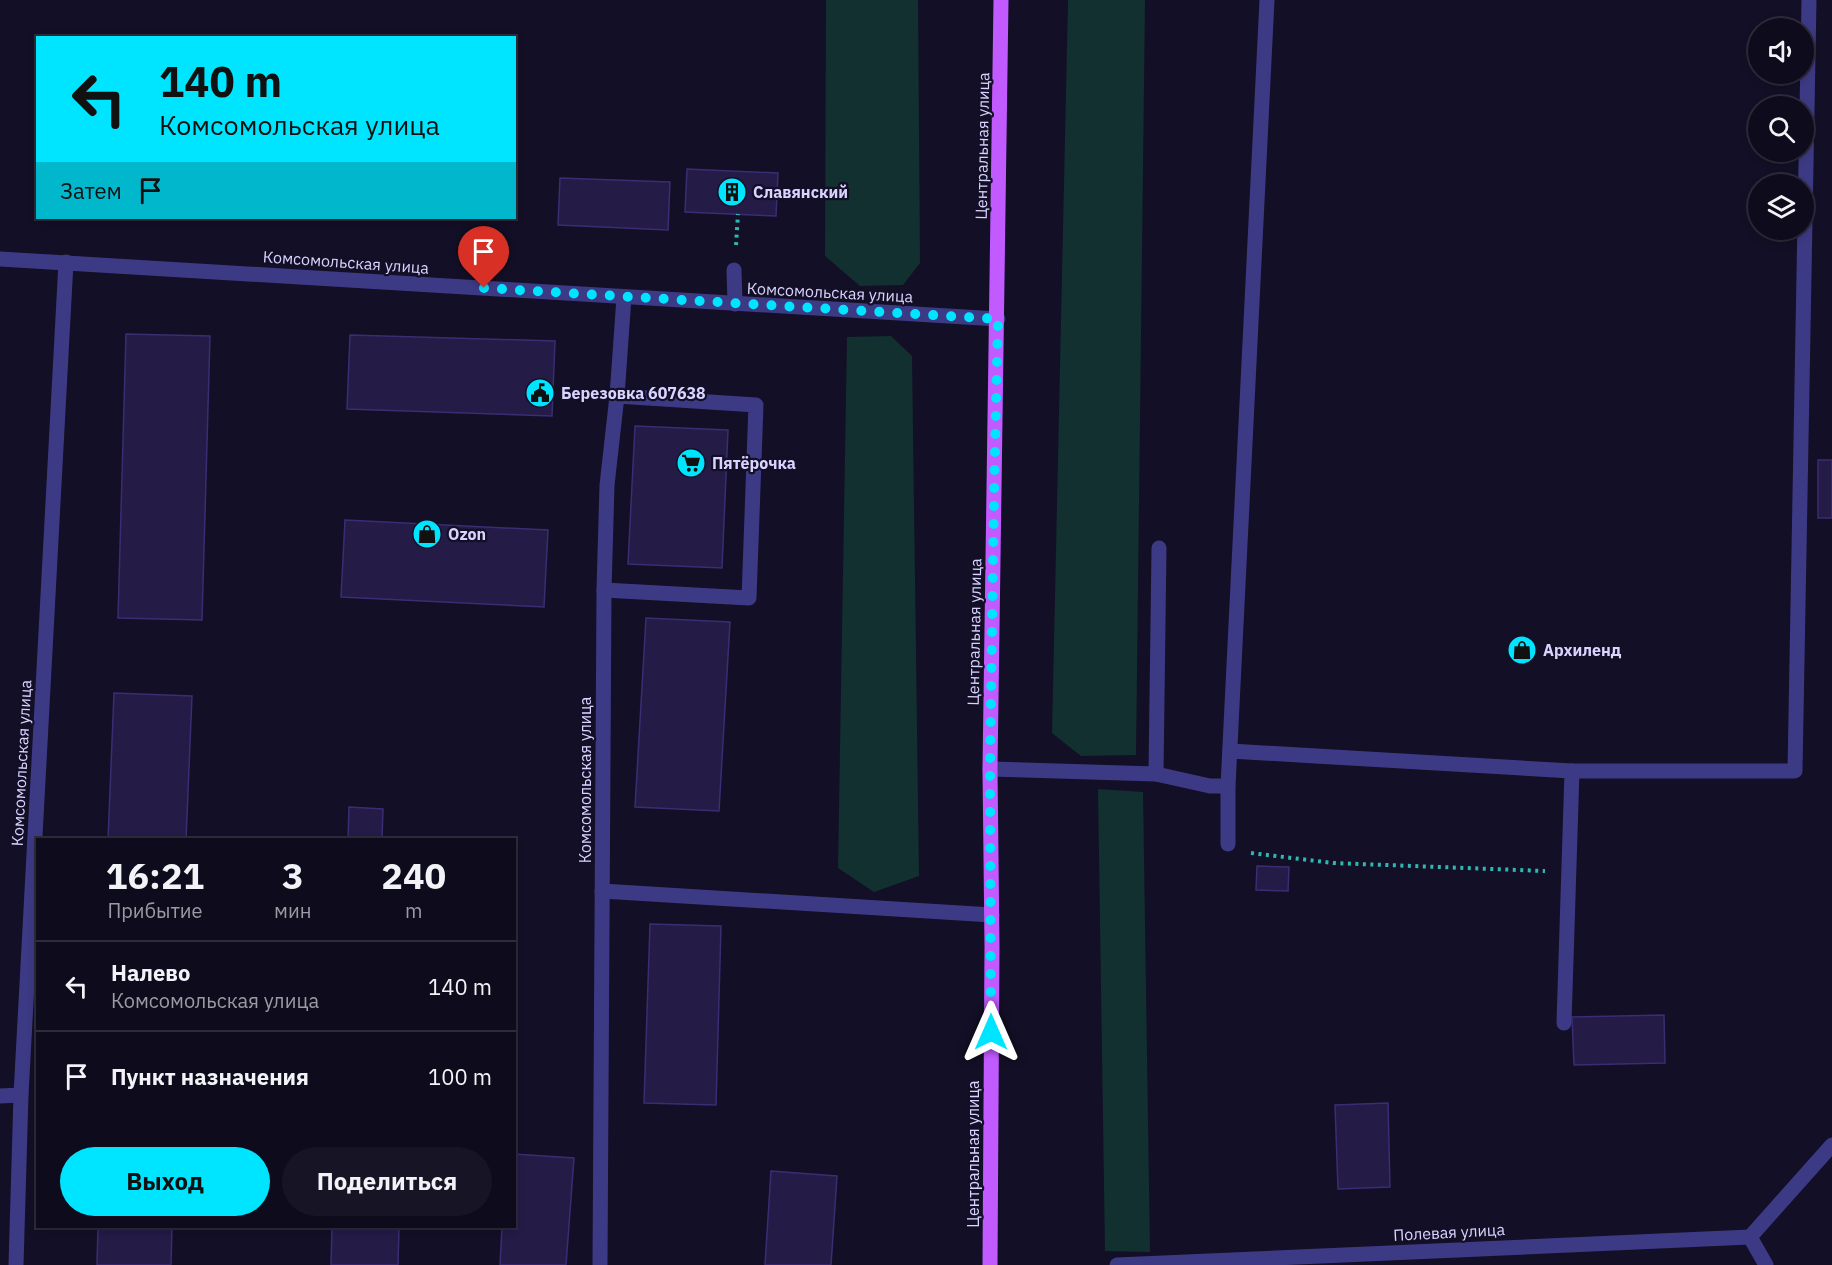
<!DOCTYPE html>
<html lang="ru">
<meta charset="utf-8">
<style>
:root{--surface:#0e0b1c;--page:#171425;--text:#f1f3f6;--muted:#9b9ba3;--line:#2e2b3b;--accent:#00e5ff}
body{margin:0;font-family:"IBM Plex Sans",sans-serif;background:var(--page);color:var(--text);height:100vh;display:flex;flex-direction:column;font-size:22px;white-space:nowrap}
*{box-sizing:border-box;margin:0}
p{font-size:20px;color:var(--muted)}
.icon{flex:none;width:33px;height:33px;fill:none;stroke:currentColor;stroke-width:2;stroke-linecap:round;stroke-linejoin:round}
.map{position:relative;flex:1;overflow:hidden}
.panel{position:absolute;left:36px;top:838px;width:480px;height:390px;display:flex;flex-direction:column;background:var(--surface);border-radius:0px;box-shadow:0 3px 9px #0003,0 0 0 2px var(--line)}
.panel>*{flex:none}
.banner{position:absolute;left:36px;top:36px;width:480px;height:183px;border-radius:0px;box-shadow:0 3px 9px #0003,0 0 0 2px var(--line);background:#00e5ff;color:#111;overflow:hidden}
.buttons{position:absolute;left:1748px;top:18px;display:grid;gap:12px}
.buttons a{display:grid;place-items:center;width:66px;height:66px;border-radius:50%;background:var(--surface);box-shadow:0 3px 9px #0003,0 0 0 2px var(--line);font-size:30px}
.pin{position:absolute;display:grid;place-items:center;width:51px;height:51px;color:#fff;margin:-62px -26px;border-radius:50% 50% 50% 0;rotate:-45deg;box-shadow:0 0 6px #0007}
.pin .icon{rotate:45deg}
.me{position:absolute;width:66px;margin:-33px;rotate:0deg;stroke-linejoin:round;filter:drop-shadow(0 0 4px #0008)}
.turn{display:flex;align-items:center;gap:21px;height:126px;padding:0 24px;font-size:27px}
.turn .icon{width:78px;height:78px;stroke-width:2.5}
.turn b{display:block;font-size:42px;line-height:51px}
.then{display:flex;align-items:center;height:57px;padding:0 24px;background:#0003;gap:12px;font-size:22px}
.eta{display:flex;justify-content:space-evenly;align-items:center;height:102px;text-align:center}
.eta b{font-size:36px;font-weight:700;line-height:42px}
.action{display:flex;gap:12px;margin-top:auto;padding:12px 24px}
.action a{flex:1;height:69px;border-radius:36px;background:var(--accent);color:#111;font-size:24px;font-weight:700;line-height:69px;text-align:center}
.action a+a{background:var(--page);color:var(--text)}
ul{padding:0;list-style:none}
li{display:flex;align-items:center;gap:18px;height:90px;padding:0 24px;border-top:2px solid var(--line)}
li div{flex:1}
li b{display:block;font-size:22px}
li em{font-style:normal}
.map>svg:first-child{display:block}
.green{fill:#12302f}
.building{fill:#241b47;stroke:#3b2d73;stroke-width:1.5}
.lines{fill:none;stroke-linecap:round;stroke-linejoin:round}
.path{stroke:#2fb8b0;stroke-width:4;stroke-dasharray:3 4.5;stroke-linecap:butt}
.minor{stroke:#3d3a85;stroke-width:15}
.major{stroke:#c25bff;stroke-width:15}
.route{stroke:#00e5ff;stroke-width:10;stroke-dasharray:0 18}
.labels{text-anchor:middle;stroke-width:4.5;stroke-linejoin:round;paint-order:stroke}
.street-label{font-size:16px;fill:#d9d4ff;stroke:#130f26}
.poi-label{font-size:16px;font-weight:bold;fill:#d9d4ff;stroke:#130f26;text-anchor:start}
</style>
<div class="map">
<svg width="1832" height="1265" viewBox="0 0 1832 1265">
<rect width="100%" height="100%" fill="#130f26"/>
<g class="green">
<path d="M826,0h92l2,263 -17,22 -43,1 -35,-30z"/>
<path d="M1068,0h77l-9,755 -55,1 -29,-23z"/>
<path d="M891,336l21,20 7,520 -45,16 -36,-24 9,-531z"/>
<path d="M1098,789l45,3 7,460 -45,-1z"/>
</g>
<g class="building">
<path d="M687,169l91,4 -2,43 -91,-4z"/>
<path d="M560,178l110,4 -2,48 -110,-5z"/>
<path d="M126,334l84,2 -8,284 -84,-2z"/>
<path d="M350,335l205,6 -3,75 -205,-7z"/>
<path d="M635,426l93,4 -6,138 -94,-4z"/>
<rect x="1818" y="460" width="14" height="58"/>
<path d="M345,520l203,10 -4,77 -203,-10z"/>
<path d="M646,618l84,4 -11,189 -84,-4z"/>
<path d="M114,693l78,3 -6,144h-78z"/>
<path d="M349,807l34,2 -1,31h-34z"/>
<path d="M1257,866l32,1 -1,24 -32,-1z"/>
<path d="M650,924l71,2 -5,179 -72,-2z"/>
<path d="M1664,1015l1,48 -91,2 -2,-48z"/>
<path d="M1388,1103l2,84 -52,2 -3,-84z"/>
<path d="M514,1154l60,4 -8,107h-66l2,-38h12z"/>
<path d="M771,1171l66,5 -6,89h-66z"/>
<path d="M98,1227h74l-1,38h-74z"/>
<path d="M332,1227h67l-1,38h-67z"/>
</g>
<g class="lines">
<g class="path">
<path d="M736,245l2,-31"/>
<path d="M1251,853l82,10 212,8"/>
</g>
<g class="minor">
<path d="M0,259l998,60"/>
<path d="M734,270l1,34"/>
<path d="M604,590l145,8 7,-193 -139,-9"/>
<path d="M1230,751l342,20 -8,252"/>
<path d="M990,769l166,5 3,-226"/>
<path d="M1572,771h223l14,-771"/>
<path d="M1156,774l54,12h18l39,-786"/>
<path d="M1228,844v-58"/>
<path d="M602,891l390,24"/>
<path d="M0,1096l21,-1"/>
<path d="M1750,1237l82,-92"/>
<path d="M16,1265l5,-170 45,-833"/>
<path d="M600,1265l4,-675 3,-105 10,-89 7,-99"/>
<path d="M1117,1265l633,-28 16,28"/>
</g>
<path class="major" d="M990,1265l2,-318 -2,-178 11,-769"/>
</g>
<g class="lines">
<path class="route" d="M484,288l514,31 -4,177 -4,273 1,263"/>
</g>
<defs>
<g id="building-disc" transform="scale(1.5)"><circle r="9.5" fill="#00e5ff" stroke="#130f26"/><path d="M-4-6H4V6H1V3H-1V6H-4ZM-2.5-4.3h1.7v1.8h-1.7ZM.8-4.3h1.7v1.8H.8ZM-2.5-1h1.7V.8h-1.7ZM.8-1h1.7V.8H.8Z" fill="#111"/></g>
<g id="civic-disc" transform="scale(1.5)"><circle r="9.5" fill="#00e5ff" stroke="#130f26"/><path d="M-.6-6.5H3V-4.5H.6V-3L4-1V1h2V6H-6V1h2V-1L-.6-3ZM-1.2 2.5V6h2.4V2.5Z" fill="#111"/></g>
<g id="supermarket-disc" transform="scale(1.5)"><circle r="9.5" fill="#00e5ff" stroke="#130f26"/><path d="M-6-5.5h2.5l.6 2H6L4.5 2H-2.5L-4.4-4H-6ZM-1.5 3.2a1.3 1.3 0 1 0 .1 0ZM3 3.2a1.3 1.3 0 1 0 .1 0Z" fill="#111"/></g>
<g id="shop-disc" transform="scale(1.5)"><circle r="9.5" fill="#00e5ff" stroke="#130f26"/><path d="M-5-2.5h2.3a2.7 3.5 0 0 1 5.4 0H5L5.5 6h-11ZM-1.5-2.5h3a1.5 2.3 0 0 0-3 0Z" fill="#111"/></g>
</defs>
<g fill-rule="evenodd">
<use href="#building-disc" x="732" y="192"/>
<use href="#civic-disc" x="540" y="393"/>
<use href="#supermarket-disc" x="691" y="463"/>
<use href="#shop-disc" x="427" y="534"/>
<use href="#shop-disc" x="1522" y="650"/>
</g>
<g class="labels">
<g class="street-label">
<text transform="translate(982 146) rotate(-89)" y="6">Центральная улица</text>
<text transform="translate(346 262) rotate(4)" y="6">Комсомольская улица</text>
<text transform="translate(830 292) rotate(3)" y="6">Комсомольская улица</text>
<text transform="translate(974 632) rotate(-89)" y="6">Центральная улица</text>
<text transform="translate(21 763) rotate(-87)" y="6">Комсомольская улица</text>
<text transform="translate(585 780) rotate(-90)" y="6">Комсомольская улица</text>
<text transform="translate(973 1154) rotate(-90)" y="6">Центральная улица</text>
<text transform="translate(1449 1232) rotate(-3)" y="6">Полевая улица</text>
</g>
<g class="poi-label">
<text x="753" y="198">Славянский</text>
<text x="561" y="399">Березовка 607638</text>
<text x="712" y="469">Пятёрочка</text>
<text x="448" y="540">Ozon</text>
<text x="1543" y="656">Архиленд</text>
</g>
</g>
</svg>
<div class="buttons">
<a><svg class="icon" aria-label="sound" viewBox="0 0 24 24"><path d="M4 9h4l5-4v14l-5-4H4zM17 9q2 3 0 6"/></svg></a>
<a><svg class="icon" aria-label="search" viewBox="0 0 24 24"><circle cx="10" cy="10" r="6"/><path d="M15 15l6 6"/></svg></a>
<a><svg class="icon" aria-label="layers" viewBox="0 0 24 24"><path d="M12 4l9 5-9 5-9-5zM3 14l9 5 9-5"/></svg></a>
</div>
<div class="pin" style="left:484px;top:288px;background:#d93025"><svg class="icon" aria-label="arrive" viewBox="0 0 24 24"><path d="M6 21V4h12l-3 4 3 4H6"/></svg></div>
<svg class="me" style="left:991px;top:1032px" viewBox="-20 -20 40 40"><path d="M0-17L14 15 0 8-14 15z" fill="#00e5ff" stroke="#fff" stroke-width="4"/></svg>
<div class="banner">
<div class="turn"><svg class="icon" aria-label="left" viewBox="0 0 24 24"><path d="M17 20v-9H6M10 6l-5 5 5 5"/></svg><div><b>140 m</b>Комсомольская улица</div></div>
<div class="then">Затем<svg class="icon" aria-label="arrive" viewBox="0 0 24 24"><path d="M6 21V4h12l-3 4 3 4H6"/></svg></div>
</div>
<section class="panel">
<div class="eta">
<div><b>16:21</b><p>Прибытие</p></div>
<div><b>3</b><p>мин</p></div>
<div><b>240</b><p>m</p></div>
</div>
<ul>
<li><svg class="icon" aria-label="left" viewBox="0 0 24 24"><path d="M17 20v-9H6M10 6l-5 5 5 5"/></svg><div><b>Налево</b><p>Комсомольская улица</p></div><em>140 m</em></li>
<li><svg class="icon" aria-label="arrive" viewBox="0 0 24 24"><path d="M6 21V4h12l-3 4 3 4H6"/></svg><div><b>Пункт назначения</b></div><em>100 m</em></li>
</ul>
<div class="action"><a>Выход</a><a>Поделиться</a></div>
</section>
</div>
